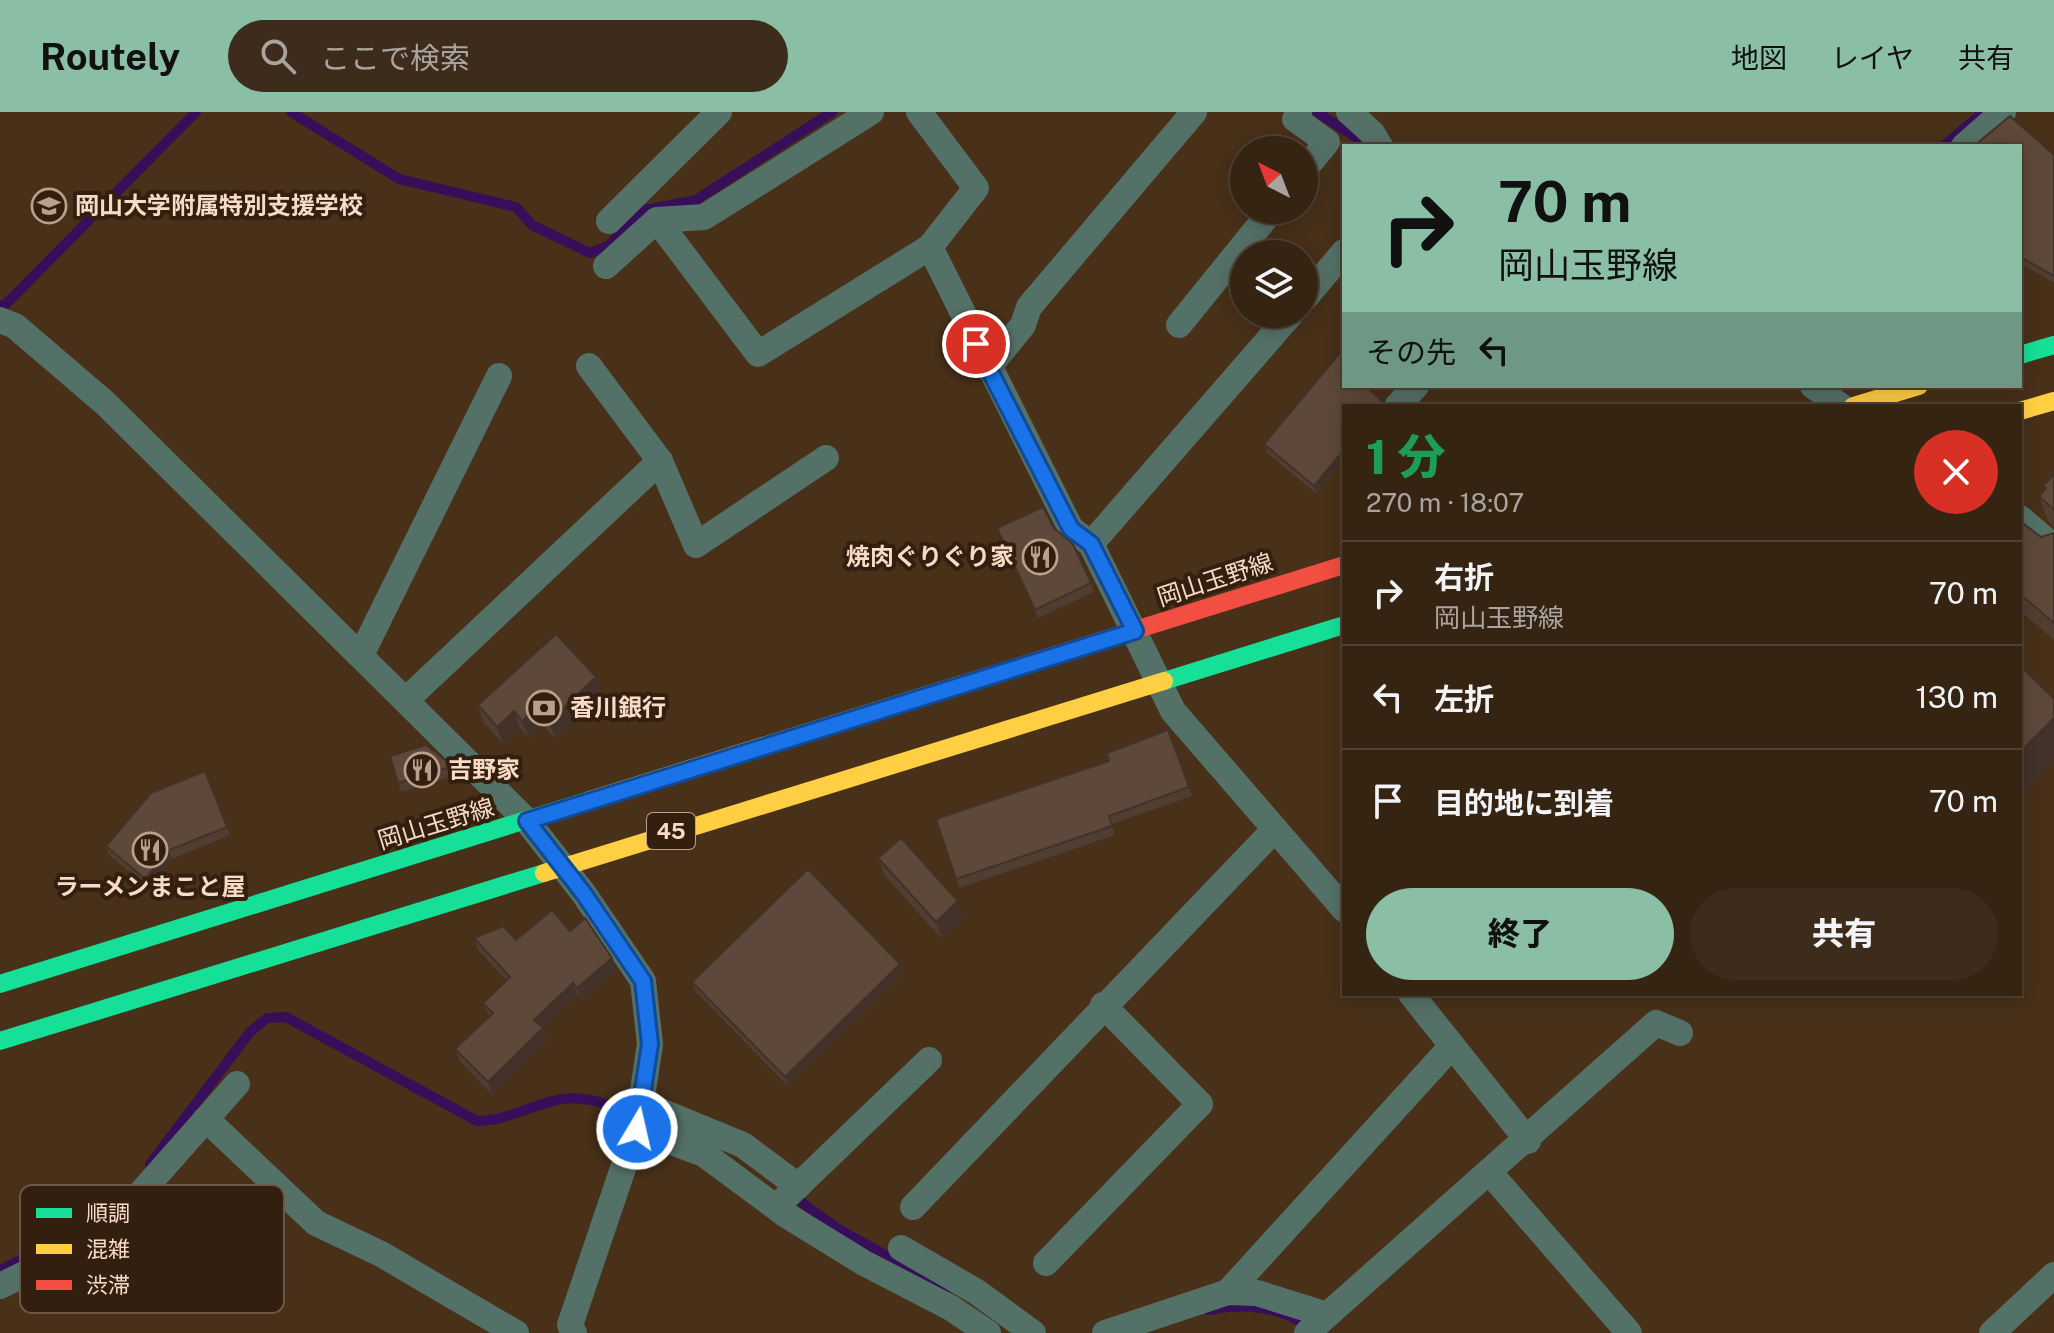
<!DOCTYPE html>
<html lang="ja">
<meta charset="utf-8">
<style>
:root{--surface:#362413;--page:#3d2c1c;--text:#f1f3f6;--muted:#aaa4a0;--line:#504133;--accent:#8abfa5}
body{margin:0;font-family:"Public Sans","Noto Sans JP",sans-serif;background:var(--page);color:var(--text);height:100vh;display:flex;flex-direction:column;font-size:30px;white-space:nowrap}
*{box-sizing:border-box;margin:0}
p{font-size:26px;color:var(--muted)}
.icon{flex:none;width:44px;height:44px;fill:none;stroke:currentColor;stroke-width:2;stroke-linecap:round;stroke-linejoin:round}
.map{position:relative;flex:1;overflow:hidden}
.details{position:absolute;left:1342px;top:292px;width:680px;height:592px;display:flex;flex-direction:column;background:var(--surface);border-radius:0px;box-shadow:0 4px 20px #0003,0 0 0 2px var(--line)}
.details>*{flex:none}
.banner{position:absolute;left:1342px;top:32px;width:680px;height:244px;border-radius:0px;box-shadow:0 4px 20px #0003,0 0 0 2px var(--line);background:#8abfa5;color:#111;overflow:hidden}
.needle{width:52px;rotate:318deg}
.fabs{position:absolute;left:1230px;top:24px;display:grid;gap:16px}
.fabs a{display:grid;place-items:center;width:88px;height:88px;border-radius:50%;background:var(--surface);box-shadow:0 4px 20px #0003,0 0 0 2px var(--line);font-size:40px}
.pin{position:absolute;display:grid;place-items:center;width:68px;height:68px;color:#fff;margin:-34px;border:4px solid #fff;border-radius:50%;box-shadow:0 2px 8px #0007}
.me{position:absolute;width:88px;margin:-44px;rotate:9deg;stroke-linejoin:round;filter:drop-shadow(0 0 6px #0008)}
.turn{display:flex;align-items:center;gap:28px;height:168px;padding:0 24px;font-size:36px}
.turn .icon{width:104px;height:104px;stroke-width:2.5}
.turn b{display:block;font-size:56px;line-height:68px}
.then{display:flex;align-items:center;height:76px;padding:0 24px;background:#0003;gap:16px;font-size:30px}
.round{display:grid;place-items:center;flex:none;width:84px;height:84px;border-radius:42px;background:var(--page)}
.headline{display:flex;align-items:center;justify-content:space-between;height:136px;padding:0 24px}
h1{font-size:48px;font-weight:800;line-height:60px;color:#1e9e55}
.cta{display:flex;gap:16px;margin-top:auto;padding:16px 24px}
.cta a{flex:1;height:92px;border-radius:48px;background:var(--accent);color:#111;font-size:32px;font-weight:800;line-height:92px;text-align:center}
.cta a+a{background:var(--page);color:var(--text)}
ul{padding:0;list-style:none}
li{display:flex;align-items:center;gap:24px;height:104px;padding:0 24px;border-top:2px solid var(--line)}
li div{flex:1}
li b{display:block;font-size:30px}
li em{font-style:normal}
header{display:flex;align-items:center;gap:48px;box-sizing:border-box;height:112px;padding:0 40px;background:var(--accent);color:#111}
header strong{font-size:38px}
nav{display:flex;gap:44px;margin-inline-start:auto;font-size:28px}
.search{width:560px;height:72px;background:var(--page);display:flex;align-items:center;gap:20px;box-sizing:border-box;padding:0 28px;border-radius:44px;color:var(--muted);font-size:30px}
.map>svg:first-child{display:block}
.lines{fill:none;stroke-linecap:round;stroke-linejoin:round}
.stream{stroke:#360e5a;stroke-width:10}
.street{stroke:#547168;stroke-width:26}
.fast{stroke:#16e098;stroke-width:18}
.slow{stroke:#ffcf43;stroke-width:18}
.jam{stroke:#f24e42;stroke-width:18}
.wall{fill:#513e32}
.shaded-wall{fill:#423229}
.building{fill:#5e483a;stroke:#423229;stroke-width:2}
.route-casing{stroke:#114b97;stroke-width:20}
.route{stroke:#1a73e8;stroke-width:14}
.labels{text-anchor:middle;stroke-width:8;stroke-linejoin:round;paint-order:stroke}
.shield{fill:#331f0f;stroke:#bca390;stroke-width:2}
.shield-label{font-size:22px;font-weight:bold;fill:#f7dbc7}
.poi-label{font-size:24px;font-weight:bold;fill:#f7dbc7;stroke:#331f0f;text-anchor:start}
.street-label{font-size:24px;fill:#f7dbc7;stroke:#331f0f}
.key{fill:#331f0f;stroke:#6e5746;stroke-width:2}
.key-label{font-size:22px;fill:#f7dbc7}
</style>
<header>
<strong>Routely</strong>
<div class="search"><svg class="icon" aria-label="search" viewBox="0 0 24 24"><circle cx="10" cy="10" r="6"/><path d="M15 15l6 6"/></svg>ここで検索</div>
<nav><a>地図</a><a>レイヤ</a><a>共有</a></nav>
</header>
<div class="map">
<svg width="2054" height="1221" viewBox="0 0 2054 1221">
<rect width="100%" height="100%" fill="#483019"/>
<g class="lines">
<g class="stream">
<path d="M291,0l108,67 117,28 16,18 58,28 18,-7 37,-36 51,-10 136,-88"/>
<path d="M1317,0l40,26"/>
<path d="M1944,34l39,-34"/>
<path d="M0,193l4,1 192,-194"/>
<path d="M150,1052l100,-132 17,-14 19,-1 191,104c28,0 53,-15 80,-21 28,-7 55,7 81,16"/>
<path d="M789,1081l48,35 109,61"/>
<path d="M0,1158l88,-44 33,-28"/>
<path d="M1209,1198c29,-6 63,-5 90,11"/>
</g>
<g class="street">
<path d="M1299,0l-4,7 32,23 -23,28"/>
<path d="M1349,0l23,21 8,13"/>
<path d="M1964,34l39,-34"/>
<path d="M657,108l101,134 172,-107 46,-59 -57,-76"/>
<path d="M609,109l110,-109"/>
<path d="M930,135l141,282 20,15"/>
<path d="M606,154l51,-46 47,-3 167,-105"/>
<path d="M1304,187l40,-47"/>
<path d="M1291,202l-200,230 82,167 171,198"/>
<path d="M0,208l15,6 90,77 422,418 57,73 59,87 7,63 -12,80 -68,201 4,8"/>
<path d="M1179,213l93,-115"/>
<path d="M589,254l71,95 36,84 130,-87"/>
<path d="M988,256l35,-43 6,-18 165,-195"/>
<path d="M1813,274l28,20"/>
<path d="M1398,293l18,-19"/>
<path d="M2020,406l34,29"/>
<path d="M361,543l138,-279"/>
<path d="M406,588l254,-239"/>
<path d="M1411,882l117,147"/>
<path d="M641,991l102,42 55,41"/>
<path d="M206,1007l110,104 65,31 135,79"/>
<path d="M637,1017l67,25 82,61 78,48 87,45 37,25"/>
<path d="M1490,1061l139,160"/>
<path d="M776,1095l153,-147"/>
<path d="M913,1095l362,-378"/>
<path d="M901,1136l76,44 56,41"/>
<path d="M1046,1151l154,-159 -97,-99"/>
<path d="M0,1174l77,-38 40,-28 120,-136"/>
<path d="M1228,1180l223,-245"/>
<path d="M1105,1221l123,-41 29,1 70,22"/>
<path d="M1307,1221l349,-310 24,10"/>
<path d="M1992,1221l62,-58"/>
</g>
<g class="fast">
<path d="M2020,243l34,-10"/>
<path d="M1164,569l180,-56"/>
<path d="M0,872l590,-184"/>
<path d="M0,929l544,-168"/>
</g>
<g class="slow">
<path d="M1853,294l66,-20"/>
<path d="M2020,299l34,-10"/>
<path d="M590,688l372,-116"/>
<path d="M544,761l620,-192"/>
</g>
<path class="jam" d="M962,572l382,-119"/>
</g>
<g class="wall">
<path d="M2020,34l34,9v128l-27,-16 -7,-1z"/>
<path d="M1344,294v57l-27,31 -50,-41 -3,-9z"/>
<path d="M2054,362v53l-6,-6 -9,-25 6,-6 -2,-4z"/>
<path d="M2020,409l21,16 13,-4v107l-34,-29z"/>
<path d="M997,416h57l37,55 3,9 -56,26z"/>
<path d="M603,582l-48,45 -12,-14 -14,13 -9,-10 -17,16 -19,-21 -6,-18z"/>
<path d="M1168,618l24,66 -80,28 3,11 -156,53 -23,-69 173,-58z"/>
<path d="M390,644l63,10 3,9 -55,17z"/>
<path d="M205,659l25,64 -58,24 -24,28 -39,-32 -3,-9z"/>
<path d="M878,746l87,60 -23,21 -57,-63z"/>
<path d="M570,819l42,27 4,12 -35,30 -3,-5 -35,33 5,12 -56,55 -32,-34 -5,-12 34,-32 -6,-14 23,-23 -28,-30 -4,-12 42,2z"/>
<path d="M900,852l4,9 -116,113 -93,-95 -3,-9z"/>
</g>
<g class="shaded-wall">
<path d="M1344,338v13l-27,31 -3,-8z"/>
<path d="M596,565l7,17 -48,45 -6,-18z"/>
<path d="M536,596l7,17 -14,13 -7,-17z"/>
<path d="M514,599l6,17 -17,16 -6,-17z"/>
<path d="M2054,606v44l-34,34v-44z"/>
<path d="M169,738l3,9 -24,28 -3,-8z"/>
<path d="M958,789l7,17 -23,21 -6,-17z"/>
<path d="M612,846l4,12 -35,30 -4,-12z"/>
<path d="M900,852l4,9 -116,113 -3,-9z"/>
<path d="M573,871l5,12 -39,37 -5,-12z"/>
<path d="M543,916l5,12 -56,55 -4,-13z"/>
</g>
<g class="building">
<path d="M2010,4l44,39v121l-30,-17 -4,-1v-112h-46z"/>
<path d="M1344,236v38h21l14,12 3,7 -1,1h-37v44l-30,36 -50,-42z"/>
<path d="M2054,362v36l-15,-14 7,-8 -3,-2z"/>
<path d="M1043,395l11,21 19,16 18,39 -56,27 -38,-82z"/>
<path d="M2020,409l21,16 13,-4v90l-34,-29z"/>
<path d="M556,522l40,43 -47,44 -13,-13 -14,13 -8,-10 -17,16 -19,-22z"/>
<path d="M2020,553l34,34v19l-34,34z"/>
<path d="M1168,618l21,57 -80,29 3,10 -156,53 -20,-60 173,-58 -2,-8z"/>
<path d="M426,633l27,21 -55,17 -8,-27z"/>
<path d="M205,659l22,56 -58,23 -24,29 -39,-33 45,-53z"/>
<path d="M901,726l57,63 -22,21 -58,-64z"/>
<path d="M808,757l92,95 -115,113 -93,-95z"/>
<path d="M552,798l18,21 15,-13 27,40 -35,30 -4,-5 -39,37 9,8 -55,54 -33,-33 38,-36 -10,-10 27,-26 -36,-39 29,-12 13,14z"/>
</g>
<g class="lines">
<g class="route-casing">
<path id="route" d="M637,1017l13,-85 -7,-63 -59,-87 -57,-73 608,-190 -44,-87 -20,-15 -95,-185"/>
</g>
<use href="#route" class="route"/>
</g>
<defs>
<g id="school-ring" transform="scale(1.8)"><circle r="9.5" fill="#331f0f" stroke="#ba9f8a" stroke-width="1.5"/><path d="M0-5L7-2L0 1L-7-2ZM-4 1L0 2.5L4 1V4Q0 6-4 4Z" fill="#ba9f8a"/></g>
<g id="restaurant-ring" transform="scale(1.8)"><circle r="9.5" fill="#331f0f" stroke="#ba9f8a" stroke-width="1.5"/><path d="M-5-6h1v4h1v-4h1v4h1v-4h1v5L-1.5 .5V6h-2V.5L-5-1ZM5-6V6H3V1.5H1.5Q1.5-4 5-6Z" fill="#ba9f8a"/></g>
<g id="bank-ring" transform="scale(1.8)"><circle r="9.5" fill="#331f0f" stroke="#ba9f8a" stroke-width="1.5"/><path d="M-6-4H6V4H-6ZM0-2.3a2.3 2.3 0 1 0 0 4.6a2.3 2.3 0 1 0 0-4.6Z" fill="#ba9f8a"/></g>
</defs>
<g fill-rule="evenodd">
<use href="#school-ring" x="49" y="94"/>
<use href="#restaurant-ring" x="1040" y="445"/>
<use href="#bank-ring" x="544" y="596"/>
<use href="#restaurant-ring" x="422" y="658"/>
<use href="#restaurant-ring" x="150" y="738"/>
</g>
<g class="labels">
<rect class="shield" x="647" y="701" width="48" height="36" rx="6"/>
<g class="shield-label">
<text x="671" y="727">45</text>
</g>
<g class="poi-label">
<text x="75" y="102">岡山大学附属特別支援学校</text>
<text x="1014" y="453" text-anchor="end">焼肉ぐりぐり家</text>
<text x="570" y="604">香川銀行</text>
<text x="448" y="666">吉野家</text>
<text x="150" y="783" text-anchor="middle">ラーメンまこと屋</text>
</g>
<g class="street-label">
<text transform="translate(1215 468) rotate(-18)" y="8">岡山玉野線</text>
<text transform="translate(436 712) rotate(-17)" y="8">岡山玉野線</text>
</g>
</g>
<rect x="20" y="1073" width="264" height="128" rx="12" class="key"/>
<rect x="36" y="1096" width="36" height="10" fill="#16e098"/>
<rect x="36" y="1132" width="36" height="10" fill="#ffcf43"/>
<rect x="36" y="1168" width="36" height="10" fill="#f24e42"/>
<g class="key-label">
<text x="86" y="1109">順調</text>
<text x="86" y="1145">混雑</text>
<text x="86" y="1181">渋滞</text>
</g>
</svg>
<div class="fabs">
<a><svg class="needle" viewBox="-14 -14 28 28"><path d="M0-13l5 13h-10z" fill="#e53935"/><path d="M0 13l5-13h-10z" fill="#aaa4a0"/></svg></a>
<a><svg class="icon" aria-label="layers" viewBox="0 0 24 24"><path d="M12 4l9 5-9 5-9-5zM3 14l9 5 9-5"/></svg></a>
</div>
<div class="pin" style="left:976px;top:232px;background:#d93025"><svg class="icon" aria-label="arrive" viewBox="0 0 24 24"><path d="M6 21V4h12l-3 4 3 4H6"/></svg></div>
<svg class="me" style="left:637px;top:1017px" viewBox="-20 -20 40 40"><circle r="17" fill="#1a73e8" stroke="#fff" stroke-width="3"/><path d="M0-11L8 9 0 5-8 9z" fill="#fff"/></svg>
<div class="banner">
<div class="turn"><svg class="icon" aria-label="right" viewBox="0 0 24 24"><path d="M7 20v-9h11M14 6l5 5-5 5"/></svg><div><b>70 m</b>岡山玉野線</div></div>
<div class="then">その先<svg class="icon" aria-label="left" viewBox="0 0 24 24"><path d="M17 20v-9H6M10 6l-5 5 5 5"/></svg></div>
</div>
<section class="details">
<div class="headline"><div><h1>1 分</h1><p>270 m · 18:07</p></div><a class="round" style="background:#d93025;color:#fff"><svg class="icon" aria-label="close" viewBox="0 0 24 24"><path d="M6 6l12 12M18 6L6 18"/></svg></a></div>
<ul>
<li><svg class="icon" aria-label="right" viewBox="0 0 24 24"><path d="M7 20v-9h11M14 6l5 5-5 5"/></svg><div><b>右折</b><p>岡山玉野線</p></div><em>70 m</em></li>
<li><svg class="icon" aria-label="left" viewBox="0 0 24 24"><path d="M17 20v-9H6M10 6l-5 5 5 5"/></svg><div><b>左折</b></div><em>130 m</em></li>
<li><svg class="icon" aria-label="arrive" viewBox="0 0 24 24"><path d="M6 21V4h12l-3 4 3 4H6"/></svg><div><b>目的地に到着</b></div><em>70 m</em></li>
</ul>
<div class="cta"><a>終了</a><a>共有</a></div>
</section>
</div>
